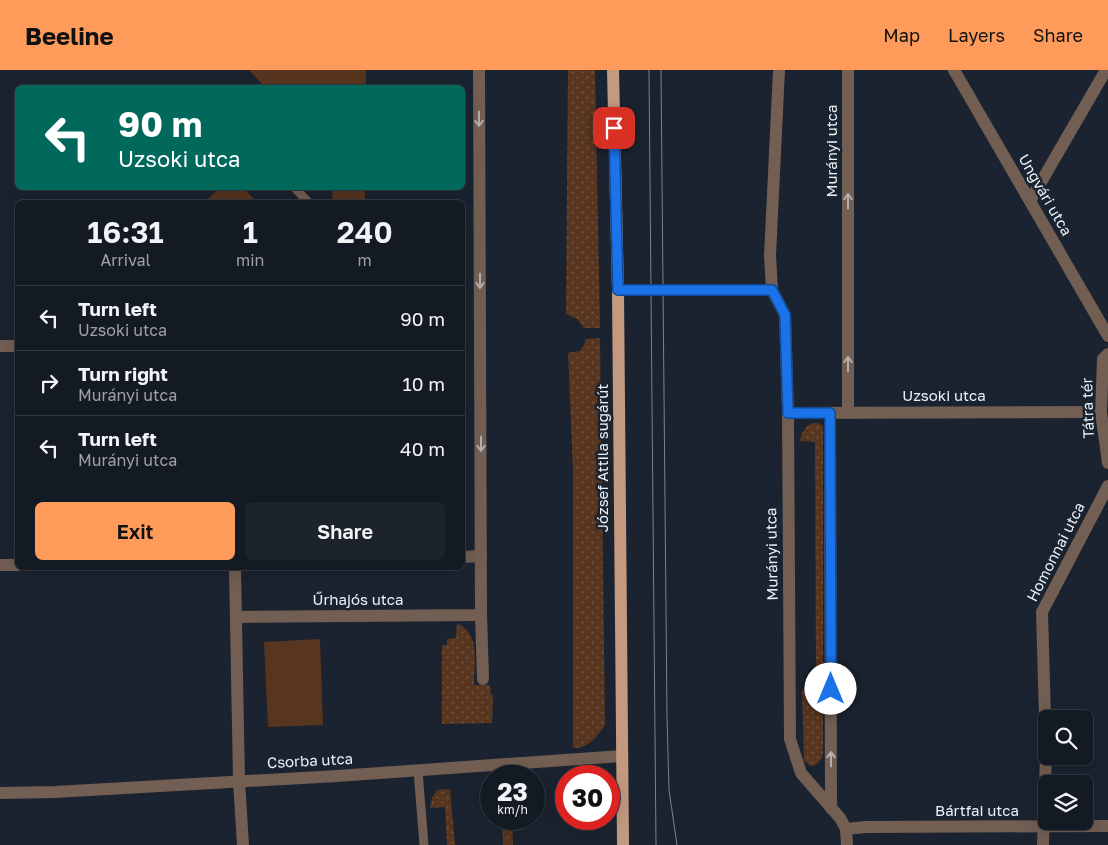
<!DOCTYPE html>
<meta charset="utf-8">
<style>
:root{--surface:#141a23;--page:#1d232b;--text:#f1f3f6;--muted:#9da1a6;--line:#333841;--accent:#ff9b5a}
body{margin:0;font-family:"Golos Text",sans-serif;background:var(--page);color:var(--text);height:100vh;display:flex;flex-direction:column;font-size:19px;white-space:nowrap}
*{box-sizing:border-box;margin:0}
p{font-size:16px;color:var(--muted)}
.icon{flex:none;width:28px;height:28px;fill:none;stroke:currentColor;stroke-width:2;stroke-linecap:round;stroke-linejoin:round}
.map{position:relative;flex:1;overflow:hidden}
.details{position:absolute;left:15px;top:130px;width:450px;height:370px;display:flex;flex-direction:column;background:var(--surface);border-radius:8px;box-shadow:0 5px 20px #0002,0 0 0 1px var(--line)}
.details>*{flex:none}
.top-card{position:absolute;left:15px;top:15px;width:450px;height:105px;border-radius:8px;box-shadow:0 5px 20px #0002,0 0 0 1px var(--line);background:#00695c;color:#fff;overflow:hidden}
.tools{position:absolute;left:1038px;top:640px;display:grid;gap:10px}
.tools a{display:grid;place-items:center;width:55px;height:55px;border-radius:8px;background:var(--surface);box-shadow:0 5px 20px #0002,0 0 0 1px var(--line);font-size:25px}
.speed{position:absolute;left:480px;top:695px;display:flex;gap:10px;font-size:25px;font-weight:700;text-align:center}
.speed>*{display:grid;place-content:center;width:65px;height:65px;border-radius:50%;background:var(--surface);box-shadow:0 5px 20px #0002,0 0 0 1px var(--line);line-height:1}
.speed small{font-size:12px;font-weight:400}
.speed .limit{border:8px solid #d22;background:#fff;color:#111}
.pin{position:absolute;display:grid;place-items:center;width:42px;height:42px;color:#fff;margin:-21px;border-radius:10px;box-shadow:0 2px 8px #0006}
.me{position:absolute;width:55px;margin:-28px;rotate:0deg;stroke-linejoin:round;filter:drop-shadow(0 0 4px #0008)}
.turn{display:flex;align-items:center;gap:18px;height:105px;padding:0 20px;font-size:22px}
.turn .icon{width:65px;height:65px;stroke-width:2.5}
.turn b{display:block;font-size:35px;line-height:42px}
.eta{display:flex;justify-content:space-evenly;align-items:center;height:85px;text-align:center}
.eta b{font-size:30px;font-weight:600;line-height:35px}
.button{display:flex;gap:10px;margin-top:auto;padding:10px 20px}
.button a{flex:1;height:58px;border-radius:8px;background:var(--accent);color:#111;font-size:20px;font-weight:600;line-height:58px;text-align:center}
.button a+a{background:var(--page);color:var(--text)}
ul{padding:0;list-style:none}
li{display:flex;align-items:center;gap:15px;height:65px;padding:0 20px;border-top:1px solid var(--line)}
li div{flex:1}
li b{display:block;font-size:19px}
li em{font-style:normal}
header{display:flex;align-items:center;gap:30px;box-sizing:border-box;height:70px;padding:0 25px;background:var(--accent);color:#111}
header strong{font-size:24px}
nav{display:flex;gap:28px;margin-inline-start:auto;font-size:18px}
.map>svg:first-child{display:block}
.grass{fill:url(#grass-dots)}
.park{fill:#58351f}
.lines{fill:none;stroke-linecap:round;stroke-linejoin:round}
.lane{stroke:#725e52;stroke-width:9}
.street{stroke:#725e52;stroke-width:12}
.primary{stroke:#c39980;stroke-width:12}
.tram{stroke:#7c848e;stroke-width:1}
.oneway{stroke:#b4aead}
.route-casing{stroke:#114b97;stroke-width:12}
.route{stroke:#1a73e8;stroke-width:9}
.labels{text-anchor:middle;stroke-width:5;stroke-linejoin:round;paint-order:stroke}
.street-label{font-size:15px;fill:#eaf0f8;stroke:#1a232f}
</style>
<header>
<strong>Beeline</strong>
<nav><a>Map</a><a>Layers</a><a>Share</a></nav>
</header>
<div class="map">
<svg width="1108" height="775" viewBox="0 0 1108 775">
<defs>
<pattern id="grass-dots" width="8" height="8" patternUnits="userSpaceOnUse" patternTransform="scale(1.25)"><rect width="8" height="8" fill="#58351f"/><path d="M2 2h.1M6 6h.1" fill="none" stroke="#705340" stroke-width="1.8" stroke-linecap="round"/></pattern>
</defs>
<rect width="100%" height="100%" fill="#1a232f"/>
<g class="grass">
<path d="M568,0h27l5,258h-16l-7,-9 -11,-5z"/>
<path d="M600,268l5,387c-8,12 -17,24 -32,23v-278l-5,-117 12,-2 5,-8v-4z"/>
<path d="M813,353h5l5,3v327l-1,5 -6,7 -6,1 -6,-6 -2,-70 14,-1 -1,-247 -15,-1c2,-9 4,-14 13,-18z"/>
<path d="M457,553c24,11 17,40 17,62h16l1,10h2l-1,28 -50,1v-79h5v-6l9,-1z"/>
<path d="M450,719l5,56h-8l-2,-38 -15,1 2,-10 5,-8z"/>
<path d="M502,749h10l1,26h-10z"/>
</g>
<g class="park">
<path d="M249,0h117v17h-101z"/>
<path d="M220,118h23l14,14h-53z"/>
<path d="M333,118h32v14h-33z"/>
<path d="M320,569l3,86 -55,2 -4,-85z"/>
</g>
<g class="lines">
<g class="lane">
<path d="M295,118l13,14"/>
<path d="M418,701l6,74"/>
</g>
<g class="street">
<path d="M779,0l-9,186 2,34 13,25 3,98 2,326 11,34 39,45 6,11 1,16"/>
<path d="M848,0v343"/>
<path d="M954,0l154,266"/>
<path d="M1030,131l76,-131"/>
<path d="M618,220h154"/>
<path d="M0,276h18"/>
<path d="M1108,284l-5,5 -2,53 7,51"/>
<path d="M788,343l313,-1"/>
<path d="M830,343l1,395"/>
<path d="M462,487l19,-1"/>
<path d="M0,495h18"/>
<path d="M235,498l4,213 4,64"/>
<path d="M481,545l2,64"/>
<path d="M236,547l245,-2 -2,-545"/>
<path d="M1046,684l-4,-142 66,-126"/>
<path d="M0,723l55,-1 282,-16 285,-20"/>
<path d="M846,759l20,-2 242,-1"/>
<path d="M1043,775l3,-89"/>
</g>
<path class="primary" d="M613,0l5,220 5,555"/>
<g class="tram">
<path d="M649,0l7,775"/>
<path d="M661,0l6,646 2,74 8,55"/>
</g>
</g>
<defs><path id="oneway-shaft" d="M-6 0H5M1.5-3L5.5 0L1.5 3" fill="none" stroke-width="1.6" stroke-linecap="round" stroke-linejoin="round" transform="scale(1.25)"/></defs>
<g class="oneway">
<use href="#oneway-shaft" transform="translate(479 49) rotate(90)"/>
<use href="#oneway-shaft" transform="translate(848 131) rotate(-90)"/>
<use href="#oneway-shaft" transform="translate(480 211) rotate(90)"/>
<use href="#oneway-shaft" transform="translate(848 294) rotate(-90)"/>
<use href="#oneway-shaft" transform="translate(481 374) rotate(90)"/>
<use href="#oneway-shaft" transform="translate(831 689) rotate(-90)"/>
</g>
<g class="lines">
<g class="route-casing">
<path id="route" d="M614,58l4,162h154l13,25 3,98h42l1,276"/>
</g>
<use href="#route" class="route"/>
</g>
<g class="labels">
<g class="street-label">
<text transform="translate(832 81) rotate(-90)" y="5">Murányi utca</text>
<text transform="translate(1045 125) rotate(60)" y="5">Ungvári utca</text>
<text x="944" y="331">Uzsoki utca</text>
<text transform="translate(1088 338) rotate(-92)" y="5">Tátra tér</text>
<text transform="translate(603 388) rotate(-90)" y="5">József Attila sugárút</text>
<text transform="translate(1056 482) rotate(-63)" y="5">Homonnai utca</text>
<text transform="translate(772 484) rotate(-91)" y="5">Murányi utca</text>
<text x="358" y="535">Űrhajós utca</text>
<text transform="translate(310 691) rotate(-3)" y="5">Csorba utca</text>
<text x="977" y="746">Bártfai utca</text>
</g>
</g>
</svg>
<div class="tools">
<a><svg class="icon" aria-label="search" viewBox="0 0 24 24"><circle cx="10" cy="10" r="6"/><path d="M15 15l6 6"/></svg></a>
<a><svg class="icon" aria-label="layers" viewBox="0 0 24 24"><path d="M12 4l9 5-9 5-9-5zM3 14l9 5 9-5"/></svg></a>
</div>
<div class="speed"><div>23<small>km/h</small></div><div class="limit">30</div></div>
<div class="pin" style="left:614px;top:58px;background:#d93025"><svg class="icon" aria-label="arrive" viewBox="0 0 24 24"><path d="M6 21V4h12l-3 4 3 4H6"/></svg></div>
<svg class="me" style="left:831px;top:619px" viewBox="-20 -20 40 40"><circle r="19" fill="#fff"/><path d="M0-13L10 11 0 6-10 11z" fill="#1a73e8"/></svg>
<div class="top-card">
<div class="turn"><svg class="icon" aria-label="left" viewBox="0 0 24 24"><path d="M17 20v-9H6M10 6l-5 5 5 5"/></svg><div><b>90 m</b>Uzsoki utca</div></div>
</div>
<section class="details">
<div class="eta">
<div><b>16:31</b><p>Arrival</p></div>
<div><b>1</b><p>min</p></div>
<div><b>240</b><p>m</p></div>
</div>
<ul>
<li><svg class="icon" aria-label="left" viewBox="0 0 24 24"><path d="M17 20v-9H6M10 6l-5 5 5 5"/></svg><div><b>Turn left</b><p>Uzsoki utca</p></div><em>90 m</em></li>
<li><svg class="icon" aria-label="right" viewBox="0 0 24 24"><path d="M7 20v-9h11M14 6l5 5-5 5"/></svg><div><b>Turn right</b><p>Murányi utca</p></div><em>10 m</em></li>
<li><svg class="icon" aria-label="left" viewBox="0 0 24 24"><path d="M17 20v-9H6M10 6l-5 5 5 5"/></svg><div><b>Turn left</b><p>Murányi utca</p></div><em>40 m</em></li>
</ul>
<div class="button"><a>Exit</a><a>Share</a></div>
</section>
</div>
